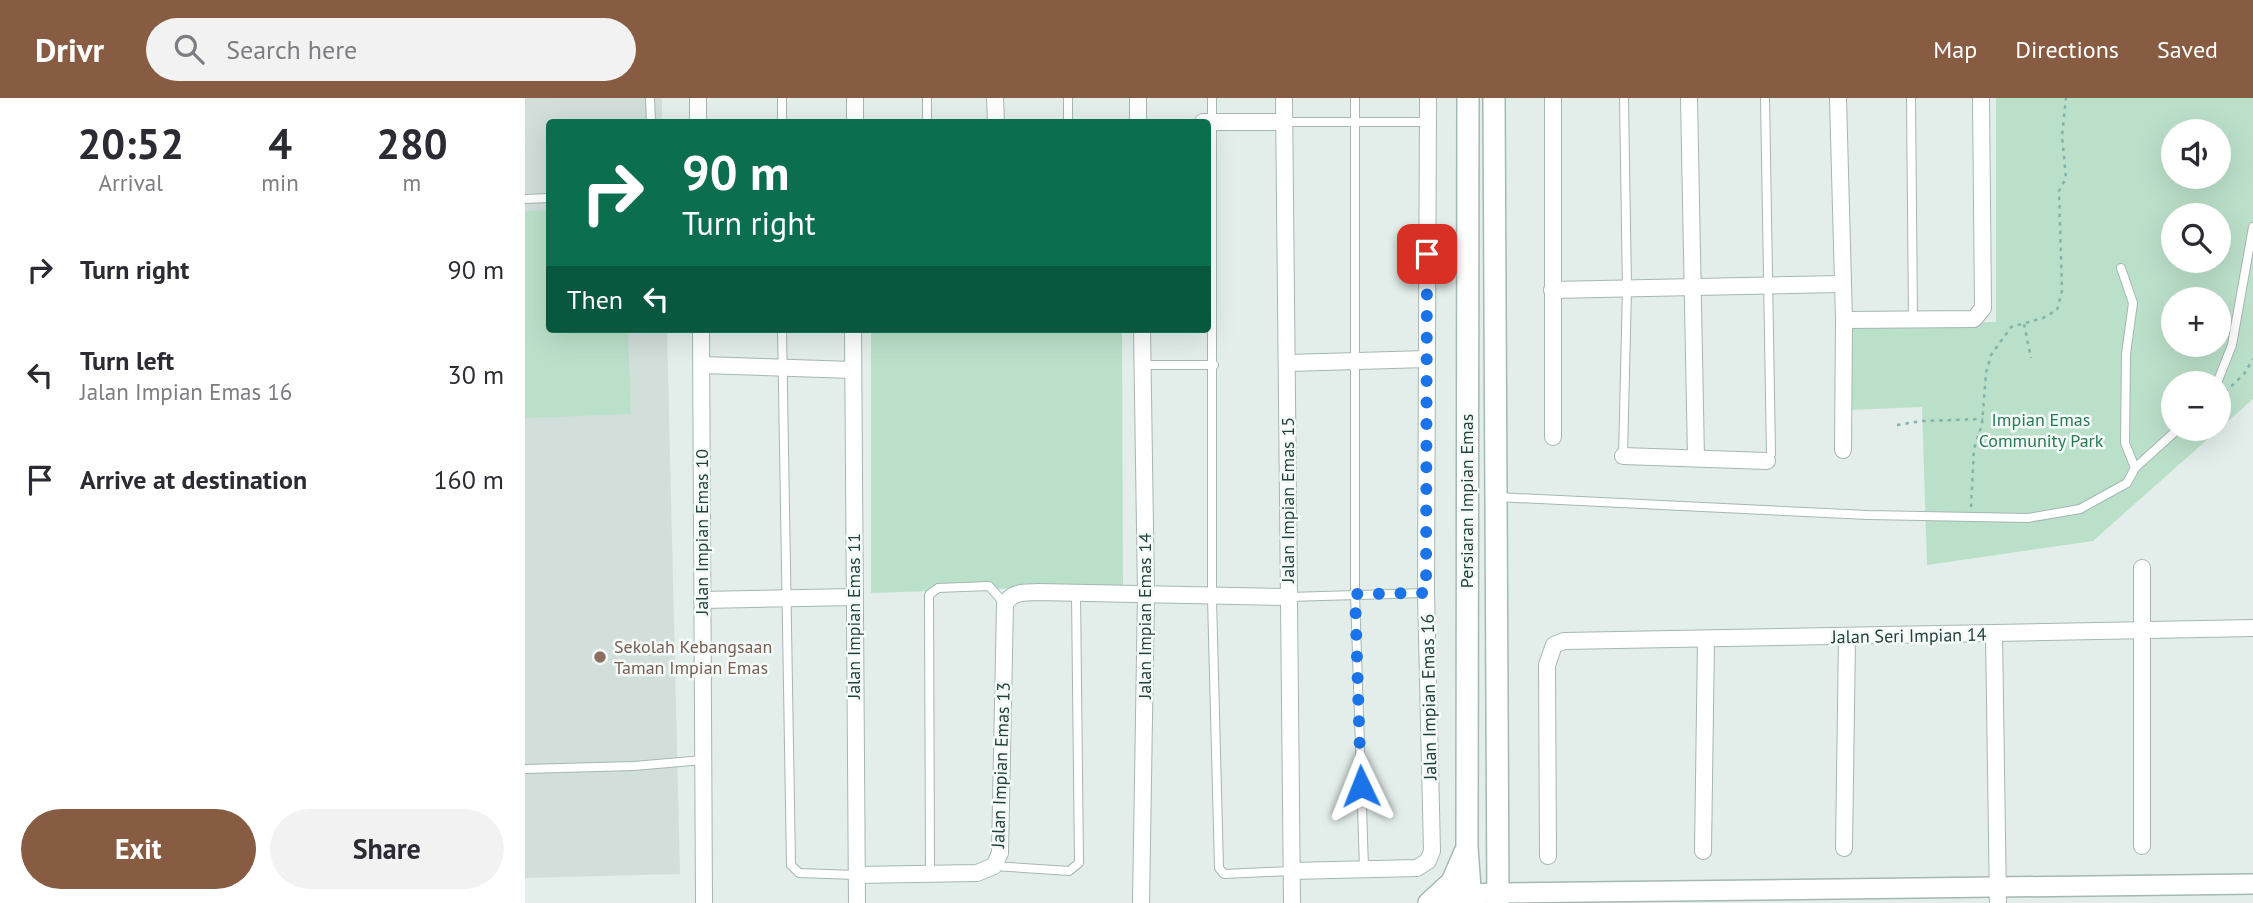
<!DOCTYPE html>
<meta charset="utf-8">
<style>
:root{--surface:#fff;--page:#f2f2f3;--text:#2b2b33;--muted:#7c7c81;--accent:#885b43}
body{margin:0;font-family:"PT Sans",sans-serif;background:var(--page);color:var(--text);height:100vh;display:flex;flex-direction:column;font-size:26px;white-space:nowrap}
*{box-sizing:border-box;margin:0}
p{font-size:23px;color:var(--muted)}
.icon{flex:none;width:38px;height:38px;fill:none;stroke:currentColor;stroke-width:2;stroke-linecap:round;stroke-linejoin:round}
.map{position:relative;flex:1;overflow:hidden}
.details{display:flex;flex-direction:column;background:var(--surface);width:525px}
.details>*{flex:none}
.guide{position:absolute;left:21px;top:21px;width:665px;height:214px;border-radius:7px;box-shadow:0 7px 28px #0002;background:#0b6e4f;color:#fff;overflow:hidden}
.tools{position:absolute;left:1636px;top:21px;display:grid;gap:14px}
.tools a{display:grid;place-items:center;width:70px;height:70px;border-radius:50%;background:var(--surface);box-shadow:0 7px 28px #0002;font-size:35px}
.pin{position:absolute;display:grid;place-items:center;width:60px;height:60px;color:#fff;margin:-30px;border-radius:14px;box-shadow:0 4px 10px #0006}
.me{position:absolute;width:77px;margin:-38px;rotate:358deg;stroke-linejoin:round;filter:drop-shadow(0 0 5px #0008)}
.turn{display:flex;align-items:center;gap:24px;height:147px;padding:0 21px;font-size:32px}
.turn .icon{width:91px;height:91px;stroke-width:2.5}
.turn b{display:block;font-size:49px;line-height:60px}
.then{display:flex;align-items:center;height:66px;padding:0 21px;background:#0003;gap:14px;font-size:26px}
.eta{display:flex;justify-content:space-evenly;align-items:center;height:119px;text-align:center}
.eta b{font-size:42px;font-weight:600;line-height:49px}
.cta{display:flex;gap:14px;margin-top:auto;padding:14px 21px}
.cta a{flex:1;height:80px;border-radius:42px;background:var(--accent);color:#fff;font-size:28px;font-weight:600;line-height:80px;text-align:center}
.cta a+a{background:var(--page);color:var(--text)}
ul{padding:0;list-style:none}
li{display:flex;align-items:center;gap:21px;height:105px;padding:0 21px}
li div{flex:1}
li b{display:block;font-size:26px}
li em{font-style:normal}
header{display:flex;align-items:center;gap:42px;box-sizing:border-box;height:98px;padding:0 35px;background:var(--accent);color:#fff}
header strong{font-size:33px}
nav{display:flex;gap:38px;margin-inline-start:auto;font-size:24px}
.search{width:490px;height:63px;background:var(--page);display:flex;align-items:center;gap:18px;box-sizing:border-box;padding:0 24px;border-radius:38px;color:var(--muted);font-size:26px}
main{display:flex;flex:1;min-height:0}
.map>svg:first-child{display:block}
.built{fill:#d1deda}
.green{fill:#bbe0ca;fill-rule:evenodd}
.lines{fill:none;stroke-linecap:round;stroke-linejoin:round}
.service-casing{stroke:#a5b7b3;stroke-width:10}
.minor-casing{stroke:#a5b7b3;stroke-width:18}
.tertiary-casing{stroke:#a5b7b3;stroke-width:22}
.secondary-casing{stroke:#a1bab5;stroke-width:24}
.path{stroke:#82b3ab;stroke-width:2.5;stroke-dasharray:3.5 5;stroke-linecap:butt}
.service{stroke:#fff;stroke-width:8}
.minor{stroke:#fff;stroke-width:16}
.tertiary{stroke:#fff;stroke-width:19}
.secondary{stroke:#fff;stroke-width:21}
.route{stroke:#1a73e8;stroke-width:12;stroke-dasharray:0 21.6}
.education-dot{fill:#8d6e63;stroke:#f4faf8;stroke-width:2.5}
.labels{text-anchor:middle;stroke-width:5;stroke-linejoin:round;paint-order:stroke}
.park-label{font-size:18px;fill:#297a54;stroke:#f4faf8}
.street-label{font-size:18px;fill:#22413d;stroke:#f4faf8}
.education-label{font-size:18px;fill:#785e54;stroke:#f4faf8;text-anchor:start}
</style>
<header>
<strong>Drivr</strong>
<div class="search"><svg class="icon" aria-label="search" viewBox="0 0 24 24"><circle cx="10" cy="10" r="6"/><path d="M15 15l6 6"/></svg>Search here</div>
<nav><a>Map</a><a>Directions</a><a>Saved</a></nav>
</header>
<main>
<section class="details">
<div class="eta">
<div><b>20:52</b><p>Arrival</p></div>
<div><b>4</b><p>min</p></div>
<div><b>280</b><p>m</p></div>
</div>
<ul>
<li><svg class="icon" aria-label="right" viewBox="0 0 24 24"><path d="M7 20v-9h11M14 6l5 5-5 5"/></svg><div><b>Turn right</b></div><em>90 m</em></li>
<li><svg class="icon" aria-label="left" viewBox="0 0 24 24"><path d="M17 20v-9H6M10 6l-5 5 5 5"/></svg><div><b>Turn left</b><p>Jalan Impian Emas 16</p></div><em>30 m</em></li>
<li><svg class="icon" aria-label="arrive" viewBox="0 0 24 24"><path d="M6 21V4h12l-3 4 3 4H6"/></svg><div><b>Arrive at destination</b></div><em>160 m</em></li>
</ul>
<div class="cta"><a>Exit</a><a>Share</a></div>
</section>
<div class="map">
<svg width="1728" height="805" viewBox="0 0 1728 805">
<rect width="100%" height="100%" fill="#e3eeeb"/>
<path class="built" d="M0,0h137v24h-113v207h118l13,545 -155,4z"/>
<g class="green">
<path d="M1471,0h257v301l-160,142 -166,24 -5,-158 -72,3 1,-87 145,-1zM1648,33h46v46h-46zM1648,117h46v46h-46zM1648,201h46v46h-46zM1648,285h46v46h-46z"/>
<path d="M24,112v119h95l-16,1 3,84 -106,4v-207z"/>
<path d="M346,231h251l1,256 -252,8z"/>
</g>
<g class="lines">
<g class="service-casing">
<g id="service">
<path d="M125,0l1,24"/>
<path d="M257,0v24"/>
<path d="M402,0v24"/>
<path d="M687,0v500l7,270 5,6 67,-3"/>
<path d="M830,0v496l9,274"/>
<path d="M1240,0l6,356 -4,7"/>
<path d="M1386,0l2,221"/>
<path d="M543,24v-24"/>
<path d="M759,24h144"/>
<path d="M0,101l24,-1"/>
<path d="M1596,170l12,35 -7,51 -1,89 10,25"/>
<path d="M257,231l9,536 8,8 57,2"/>
<path d="M617,267h72"/>
<path d="M1692,285l15,-38 21,-118"/>
<path d="M1098,358l4,-167 -3,-191"/>
<path d="M971,399l372,18 160,3 52,-9 47,-26 8,-15 43,-39"/>
<path d="M763,499l138,-4"/>
<path d="M0,671l109,-3 69,-6"/>
<path d="M469,768l75,5 10,-8 -3,-270"/>
<path d="M405,776l-1,-279 9,-7 51,-2 16,18"/>
</g>
</g>
<g class="minor-casing">
<g id="minor">
<path d="M173,0v24"/>
<path d="M330,0v24"/>
<path d="M470,0l1,24"/>
<path d="M613,0v24"/>
<path d="M759,0l8,805"/>
<path d="M1164,0l7,360"/>
<path d="M1313,0l6,222 -1,130"/>
<path d="M678,24h81"/>
<path d="M1027,192l289,-6"/>
<path d="M1319,222l130,-1 9,-11 -2,-210"/>
<path d="M176,231l3,574"/>
<path d="M328,231l4,574"/>
<path d="M763,265l139,-4"/>
<path d="M177,267l151,5"/>
<path d="M1028,339v-339"/>
<path d="M1098,358l144,5"/>
<path d="M177,502l152,-3"/>
<path d="M1469,536l4,269"/>
<path d="M1617,748v-278"/>
<path d="M1319,750l3,-211"/>
<path d="M1178,753l3,-212"/>
<path d="M1023,758l-1,-191 7,-20 10,-4 689,-13"/>
<path d="M766,773l126,-3 11,-7 4,-10 -6,-258 2,-495"/>
<path d="M331,777l121,-2 17,-7 6,-13 5,-249c7,-13 20,-11 33,-12l250,5"/>
<path d="M616,805l5,-309 -4,-265"/>
</g>
</g>
<g class="tertiary-casing">
<path id="tertiary" d="M926,805l19,-9 28,-1 755,-9"/>
</g>
<g class="secondary-casing">
<g id="secondary">
<path d="M943,0l-1,749 4,56"/>
<path d="M969,0l4,805"/>
<path d="M904,805l23,-21 13,-30"/>
</g>
</g>
<g class="path">
<path d="M1499,226l7,34"/>
<path d="M1694,300l25,-24 9,-15"/>
<path d="M1372,327l25,-4 61,-2"/>
<path d="M1446,409l3,-58 8,-25 4,-51 5,-18 20,-28 32,-9 14,-8 5,-19 -3,-100 7,-13 -4,-42 4,-38"/>
</g>
<use href="#service" class="service"/>
<use href="#minor" class="minor"/>
<use href="#tertiary" class="tertiary"/>
<use href="#secondary" class="secondary"/>
</g>
<g class="lines">
<path class="route" d="M836,688l-6,-192 71,-1 1,-339"/>
</g>
<circle class="education-dot" cx="75" cy="559" r="7"/>
<g class="labels">
<g class="park-label">
<text x="1516" y="328">Impian Emas<tspan x="1516" dy="21">Community Park</tspan></text>
</g>
<g class="street-label">
<text transform="translate(763 402) rotate(-90)" y="6">Jalan Impian Emas 15</text>
<text transform="translate(942 403) rotate(-90)" y="6">Persiaran Impian Emas</text>
<text transform="translate(177 434) rotate(-90)" y="6">Jalan Impian Emas 10</text>
<text transform="translate(329 518) rotate(-90)" y="6">Jalan Impian Emas 11</text>
<text transform="translate(620 518) rotate(-90)" y="6">Jalan Impian Emas 14</text>
<text transform="translate(1384 538) rotate(-1)" y="6">Jalan Seri Impian 14</text>
<text transform="translate(904 599) rotate(-91)" y="6">Jalan Impian Emas 16</text>
<text transform="translate(476 667) rotate(-88)" y="6">Jalan Impian Emas 13</text>
</g>
<g class="education-label">
<text x="89" y="555">Sekolah Kebangsaan<tspan x="89" dy="21">Taman Impian Emas</tspan></text>
</g>
</g>
</svg>
<div class="tools">
<a><svg class="icon" aria-label="sound" viewBox="0 0 24 24"><path d="M4 9h4l5-4v14l-5-4H4zM17 9q2 3 0 6"/></svg></a>
<a><svg class="icon" aria-label="search" viewBox="0 0 24 24"><circle cx="10" cy="10" r="6"/><path d="M15 15l6 6"/></svg></a>
<a>+</a>
<a>−</a>
</div>
<div class="pin" style="left:902px;top:156px;background:#d93025"><svg class="icon" aria-label="arrive" viewBox="0 0 24 24"><path d="M6 21V4h12l-3 4 3 4H6"/></svg></div>
<svg class="me" style="left:836px;top:688px" viewBox="-20 -20 40 40"><path d="M0-17L14 15 0 8-14 15z" fill="#1a73e8" stroke="#fff" stroke-width="4"/></svg>
<div class="guide">
<div class="turn"><svg class="icon" aria-label="right" viewBox="0 0 24 24"><path d="M7 20v-9h11M14 6l5 5-5 5"/></svg><div><b>90 m</b>Turn right</div></div>
<div class="then">Then<svg class="icon" aria-label="left" viewBox="0 0 24 24"><path d="M17 20v-9H6M10 6l-5 5 5 5"/></svg></div>
</div>
</div>
</main>
